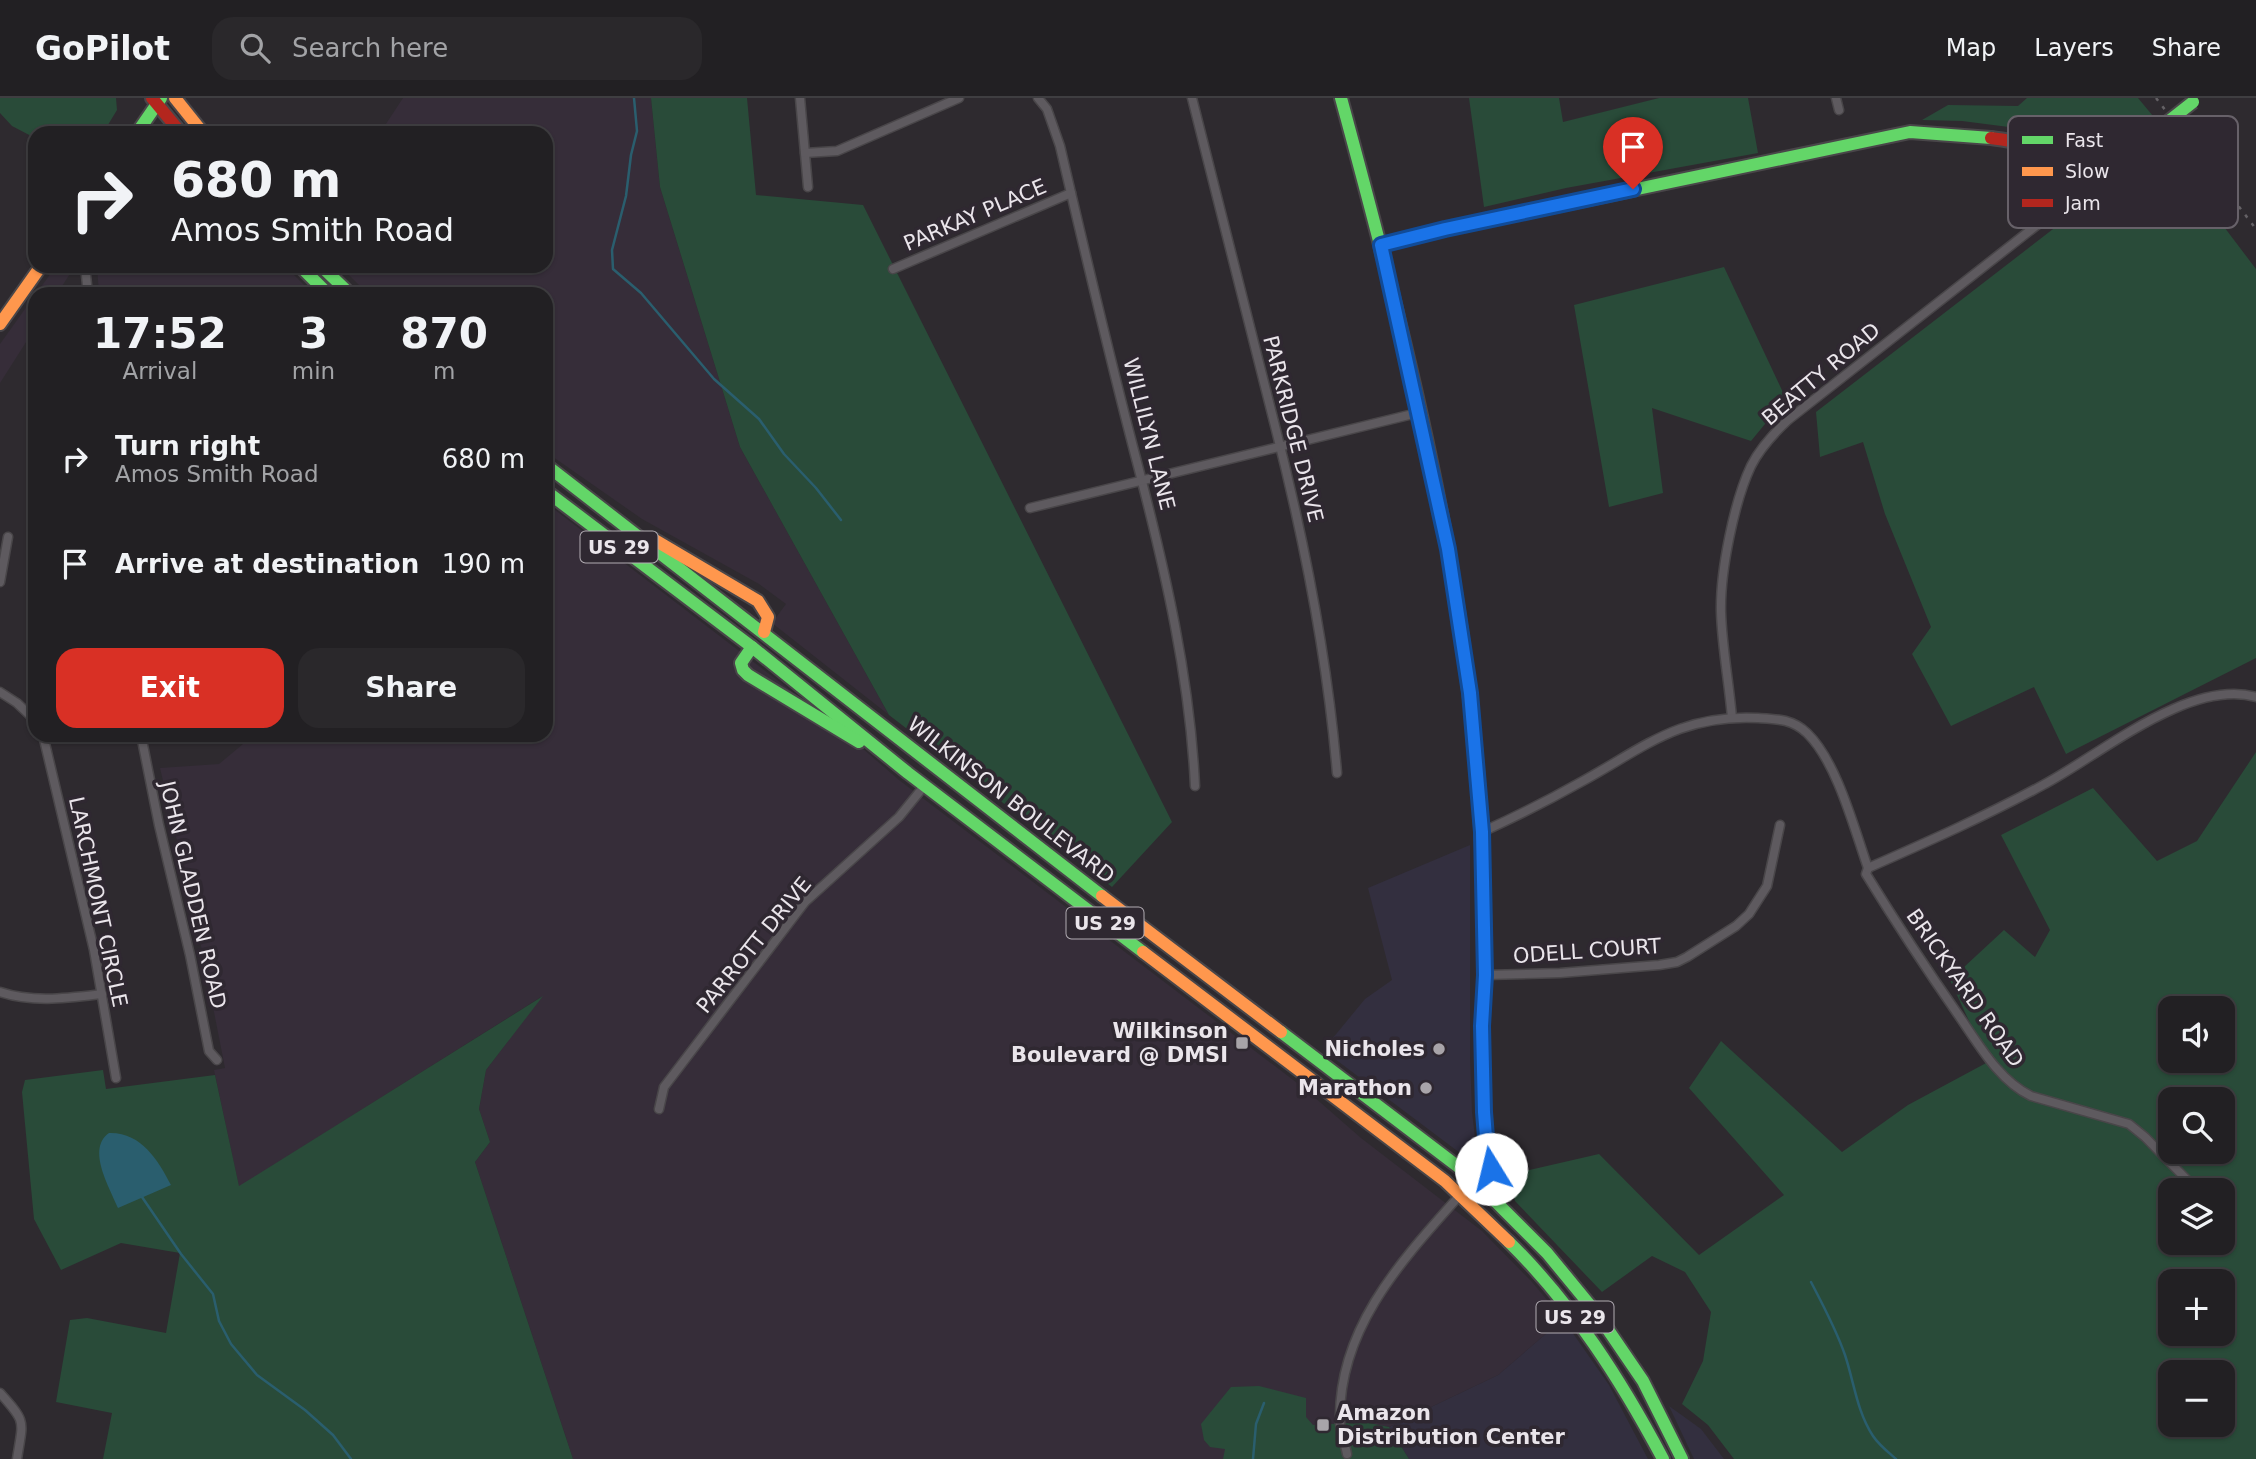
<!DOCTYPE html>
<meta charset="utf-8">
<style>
:root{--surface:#222023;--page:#2a282b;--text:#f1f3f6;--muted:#a2a3a6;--line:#3f3e41;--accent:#d93025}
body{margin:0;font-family:"DejaVu Sans",sans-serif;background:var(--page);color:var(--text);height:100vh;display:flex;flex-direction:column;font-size:26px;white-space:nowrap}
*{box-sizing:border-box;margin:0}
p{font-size:23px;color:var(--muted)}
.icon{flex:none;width:38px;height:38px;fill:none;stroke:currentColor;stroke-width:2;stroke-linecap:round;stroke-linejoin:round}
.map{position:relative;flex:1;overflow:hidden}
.drawer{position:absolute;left:28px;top:189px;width:525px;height:455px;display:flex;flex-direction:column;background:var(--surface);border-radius:21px;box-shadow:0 2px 5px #0004,0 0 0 2px var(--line)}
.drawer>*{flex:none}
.top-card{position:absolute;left:28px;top:28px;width:525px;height:147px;border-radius:21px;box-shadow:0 2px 5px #0004,0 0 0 2px var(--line);background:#222023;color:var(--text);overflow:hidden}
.fabs{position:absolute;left:2158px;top:898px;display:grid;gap:14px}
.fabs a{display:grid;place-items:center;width:77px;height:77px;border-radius:14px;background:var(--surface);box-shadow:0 2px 5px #0004,0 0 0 2px var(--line);font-size:35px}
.pin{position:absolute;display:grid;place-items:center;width:60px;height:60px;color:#fff;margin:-72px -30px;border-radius:50% 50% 50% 0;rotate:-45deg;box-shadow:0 0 7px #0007}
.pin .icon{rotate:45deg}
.me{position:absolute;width:77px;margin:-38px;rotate:351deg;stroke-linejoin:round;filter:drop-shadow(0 0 5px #0008)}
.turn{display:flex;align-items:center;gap:24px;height:147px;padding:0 28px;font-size:32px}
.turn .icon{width:91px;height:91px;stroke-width:2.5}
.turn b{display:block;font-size:49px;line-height:60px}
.eta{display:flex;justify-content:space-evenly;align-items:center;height:119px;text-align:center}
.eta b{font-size:42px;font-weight:600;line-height:49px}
.button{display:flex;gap:14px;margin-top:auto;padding:14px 28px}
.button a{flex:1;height:80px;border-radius:21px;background:var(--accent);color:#fff;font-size:28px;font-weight:600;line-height:80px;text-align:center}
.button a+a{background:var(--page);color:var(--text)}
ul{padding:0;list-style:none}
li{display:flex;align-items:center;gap:21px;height:105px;padding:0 28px}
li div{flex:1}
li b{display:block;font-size:26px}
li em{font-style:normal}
header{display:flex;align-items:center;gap:42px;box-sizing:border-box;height:98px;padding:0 35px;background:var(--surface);border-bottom:2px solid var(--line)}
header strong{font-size:33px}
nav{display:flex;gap:38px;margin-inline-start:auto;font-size:24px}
.search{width:490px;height:63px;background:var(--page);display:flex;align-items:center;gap:18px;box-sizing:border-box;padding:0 24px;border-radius:21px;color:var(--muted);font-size:26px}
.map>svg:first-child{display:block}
.commercial{fill:#332f3f}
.built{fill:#362d39}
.green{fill:#294b39;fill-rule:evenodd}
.water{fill:#2a5e6e}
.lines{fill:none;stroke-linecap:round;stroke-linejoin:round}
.stream{stroke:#2a5e6e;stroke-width:2.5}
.street-casing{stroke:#494649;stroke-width:11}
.fast-casing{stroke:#494649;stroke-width:16}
.slow-casing{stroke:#494649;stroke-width:16}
.jam-casing{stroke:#494649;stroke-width:16}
.street{stroke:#5e5a5f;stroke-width:8}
.fast{stroke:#63d668;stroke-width:12}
.slow{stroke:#ff974d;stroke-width:12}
.jam{stroke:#b3261e;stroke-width:12}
.rail{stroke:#646165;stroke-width:2.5;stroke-dasharray:3.5 7;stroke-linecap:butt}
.fast-bridge-casing{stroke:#494649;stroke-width:16;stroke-linecap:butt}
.fast-bridge{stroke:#63d668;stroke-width:12}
.route-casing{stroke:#114b97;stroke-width:18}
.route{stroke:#1a73e8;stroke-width:12}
.poi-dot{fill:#a8a4a9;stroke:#2f2831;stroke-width:2.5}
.labels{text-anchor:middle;stroke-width:7;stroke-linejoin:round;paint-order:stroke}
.shield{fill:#2f2831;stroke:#b2acb3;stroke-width:2}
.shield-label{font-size:19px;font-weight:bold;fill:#eae5eb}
.street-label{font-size:21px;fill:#eae5eb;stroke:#2f2831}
.poi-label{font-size:21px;font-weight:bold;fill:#eae5eb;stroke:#2f2831;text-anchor:end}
.key{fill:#2f2831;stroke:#676169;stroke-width:2}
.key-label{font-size:19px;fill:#eae5eb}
</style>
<header>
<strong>GoPilot</strong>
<div class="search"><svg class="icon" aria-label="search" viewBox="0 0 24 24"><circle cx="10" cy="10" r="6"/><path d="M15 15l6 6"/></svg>Search here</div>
<nav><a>Map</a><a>Layers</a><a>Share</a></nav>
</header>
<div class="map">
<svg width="2256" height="1361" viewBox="0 0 2256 1361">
<rect width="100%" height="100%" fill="#2e2a2f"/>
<g class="commercial">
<path d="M1470,747v212l2,55 5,42 -5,8 -149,-112 42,-51 27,-19 -24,-92z"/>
<path d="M1563,1221l46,66 39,74h-239l-20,-32 109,-52z"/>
<path d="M1669,1308l32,23 23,30h-30z"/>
</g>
<g class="built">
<path d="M403,0h248l9,89 80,260 149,268 -117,-92 14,-19 -27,-20 -117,-65 -96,-67v-158h-178l-28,-28h206v-133h-166z"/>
<path d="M56,168h17v3l-16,25h-21z"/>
<path d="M97,168h188l28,28h-214z"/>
<path d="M35,197v33l-35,55v-39z"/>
<path d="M546,405l287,220 66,57 406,309 56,49 121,93 50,51 31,37 -65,56 -109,52 -25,-5 -95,7 -4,30h-692l-98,-297 15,-20 -11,-33 7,-39 55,-73 -302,190 -25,-117 11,-2 -27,-137 -38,-163 59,-4 24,-20v-9h303z"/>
</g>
<g class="green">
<path d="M0,0h116l1,12 -14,23h-68v5l-23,-12 -12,-13z"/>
<path d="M651,0h96l9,97 107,10 309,617 -60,65 -223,-172 -149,-268 -80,-260z"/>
<path d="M1469,0h90l4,24 96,-24h89l10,55 -192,35 -82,19z"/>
<path d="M2027,0h111l15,18 -26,17 -32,5 -133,-17 -40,-1 26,-15 70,1z"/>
<path d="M2162,47l94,124v389l-190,96 -32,-67 -83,39 -39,-72 19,-27 -46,-113 -22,-72 -43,15 -4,-45z"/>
<path d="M1724,169l64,136 -23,21 -14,17 -99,-33 11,85 -54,14 -35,-202z"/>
<path d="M2256,654v707h-522l-26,-34 -26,-21 21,-43 8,-49 -26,-40 -33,-16 -50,36 -87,-91 -7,-26 91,-21 100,101 85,-60 -95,-107 32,-47 121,111 66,-47 80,-43 -38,-82 54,-50 31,27 15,-27 -49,-95 92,-47 64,73 40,-20zM2170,910h52v52h-52zM2170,1001h52v53h-52zM2170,1092h52v52h-52zM2170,1183h52v53h-52zM2170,1274h52v52h-52z"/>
<path d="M543,898l-57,74 -7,39 11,33 -15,20 98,297h-470l9,-46 -56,-11 14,-82 17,-2 79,15 14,-80 -59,-10 -60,27 -27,-51 -12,-127 3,-12 78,-10 3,19 109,-14 24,111z"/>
<path d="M1259,1288l47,12v19l7,8 52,-3 24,5 20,32h-186l2,-10 -15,-2 -6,-7 -3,-16 30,-37z"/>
</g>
<path class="water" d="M109,1035c32,-1 49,27 62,52l-53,23c-8,-20 -32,-59 -9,-75z"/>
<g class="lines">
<g class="stream">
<path d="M634,0l3,33 -6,24 -5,41 -14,54 1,19 28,24 73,86 45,40 25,35 32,34 25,32"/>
<path d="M142,1099l39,57 32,40 6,27 12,23 26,31 48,35 28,25 18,24"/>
<path d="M1811,1184c12,23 25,47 34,73 9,27 12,57 28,81 6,9 15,16 23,23"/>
<path d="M1253,1361l3,-35 8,-21"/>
</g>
<g class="street-casing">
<g id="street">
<path d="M800,0l8,89"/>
<path d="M1038,0l9,11 13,37c25,107 50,214 78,320 27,104 52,212 57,320"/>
<path d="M1192,0c27,106 53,213 81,320 30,116 54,235 64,355"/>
<path d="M1836,0l3,12"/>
<path d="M805,55l32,-2 122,-53"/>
<path d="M85,168l3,28"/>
<path d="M893,171l178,-76"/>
<path d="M1030,410l387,-95"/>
<path d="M0,484l8,-45"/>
<path d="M0,594l17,11 18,17"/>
<path d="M1732,620c-3,-36 -10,-71 -11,-106 -1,-40 13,-110 30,-146 9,-18 22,-32 37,-46l309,-242 10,-13 4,-15"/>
<path d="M43,637l51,215 22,128"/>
<path d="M141,637l18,90 31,130 19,96 8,9"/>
<path d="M1482,734c33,-15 67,-32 99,-50 64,-35 99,-68 177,-64 19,1 34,1 49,15 30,29 47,95 61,135l-2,6c29,47 59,93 91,139 21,30 41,67 74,83l98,28 16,13 52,53"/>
<path d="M1868,770c59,-26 118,-52 175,-83 57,-30 146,-107 213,-88"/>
<path d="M1485,877l75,-2 99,-8 18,-3 10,-5 49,-31 13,-12 18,-28 13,-61"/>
<path d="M0,894c33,11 68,6 102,2"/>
<path d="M659,1011l5,-22 141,-185 94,-85 26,-32"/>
<path d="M0,1295c27,30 23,27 17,66"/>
<path d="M1347,1356c-2,-10 -6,-21 -7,-31 -3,-94 62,-163 120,-228"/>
</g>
</g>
<g class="fast-casing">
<g id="fast">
<path d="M1341,0c69,254 136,517 142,781 1,37 3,74 1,111"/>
<path d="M137,35l24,-35"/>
<path d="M1381,147l64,-16 465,-97 81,6"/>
<path d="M300,168l28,28"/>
<path d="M321,168l29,28"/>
<path d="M546,367l556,431"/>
<path d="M546,393l206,156 156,126 235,179"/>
<path d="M752,549l-11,16 2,7 5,5 111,67"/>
<path d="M1281,934l188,143 78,78 51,62 45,66 39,78"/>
<path d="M1492,1065l8,41"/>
<path d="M1509,1144c64,63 112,138 154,217"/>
</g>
</g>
<g class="slow-casing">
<g id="slow">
<path d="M175,0l28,35"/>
<path d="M0,226l41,-58"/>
<path d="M653,441l105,62 10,16 -4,15"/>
<path d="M1102,798l179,136"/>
<path d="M1143,854l302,229 64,61"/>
<path d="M1465,1086l18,-32 3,-15"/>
<path d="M1460,1097l21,-9 10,-17 2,-10 -7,-22 -2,-25 -2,-86 2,-36"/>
</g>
</g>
<g class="jam-casing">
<g id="jam">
<path d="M152,0l29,35"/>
<path d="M1991,40c52,7 106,21 155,1"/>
</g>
</g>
<use href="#street" class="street"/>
<use href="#fast" class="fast"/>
<use href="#slow" class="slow"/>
<use href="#jam" class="jam"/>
<path class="rail" d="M2156,0l100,131"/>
<g class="fast-bridge-casing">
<path id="fast-bridge" d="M2146,41l47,-37"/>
</g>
<use href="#fast-bridge" class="fast-bridge"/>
</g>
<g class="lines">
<g class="route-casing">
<path id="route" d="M1491,1071l2,-10 -7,-22 -2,-25 -2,-86 3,-51 -3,-143 -12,-139 -22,-144 -67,-304 64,-16 188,-40"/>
</g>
<use href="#route" class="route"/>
</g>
<g class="poi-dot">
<rect x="1235" y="938" width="14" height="14" rx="3.5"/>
<circle cx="1439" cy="951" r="7"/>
<circle cx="1426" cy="990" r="7"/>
<rect x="1316" y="1320" width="14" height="14" rx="3.5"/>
</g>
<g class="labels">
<g class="shield">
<rect x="580.5" y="433.5" width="77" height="31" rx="5"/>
<rect x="1066.5" y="809.5" width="77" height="31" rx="5"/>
<rect x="1536.5" y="1203.5" width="77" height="31" rx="5"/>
</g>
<g class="shield-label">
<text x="619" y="456">US 29</text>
<text x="1105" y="832">US 29</text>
<text x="1575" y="1226">US 29</text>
</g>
<g class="street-label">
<text transform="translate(975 117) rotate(-23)" y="7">PARKAY PLACE</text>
<text transform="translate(1821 276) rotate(-40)" y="7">BEATTY ROAD</text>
<text transform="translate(1293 331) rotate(76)" y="7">PARKRIDGE DRIVE</text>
<text transform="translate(1149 336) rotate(76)" y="7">WILLILYN LANE</text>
<text transform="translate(1011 702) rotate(38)" y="7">WILKINSON BOULEVARD</text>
<text transform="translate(193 797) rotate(77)" y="7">JOHN GLADDEN ROAD</text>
<text transform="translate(98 804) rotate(78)" y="7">LARCHMONT CIRCLE</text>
<text transform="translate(754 847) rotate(-51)" y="7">PARROTT DRIVE</text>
<text transform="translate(1587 853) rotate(-4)" y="7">ODELL COURT</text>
<text transform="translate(1965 890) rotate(55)" y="7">BRICKYARD ROAD</text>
</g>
<g class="poi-label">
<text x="1228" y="940">Wilkinson<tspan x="1228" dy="24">Boulevard @ DMSI</tspan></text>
<text x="1425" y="958">Nicholes</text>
<text x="1412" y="997">Marathon</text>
<text x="1337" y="1322" text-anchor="start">Amazon<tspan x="1337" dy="24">Distribution Center</tspan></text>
</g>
</g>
<rect x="2008" y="18" width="230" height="112" rx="10" class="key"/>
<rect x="2022" y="38" width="31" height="8" fill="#63d668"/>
<rect x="2022" y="69" width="31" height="9" fill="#ff974d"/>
<rect x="2022" y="101" width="31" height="8" fill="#b3261e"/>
<g class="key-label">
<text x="2065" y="49">Fast</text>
<text x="2065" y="80">Slow</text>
<text x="2065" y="112">Jam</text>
</g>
</svg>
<div class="fabs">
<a><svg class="icon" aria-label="sound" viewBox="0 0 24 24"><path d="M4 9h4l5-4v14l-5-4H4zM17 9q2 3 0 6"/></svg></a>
<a><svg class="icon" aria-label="search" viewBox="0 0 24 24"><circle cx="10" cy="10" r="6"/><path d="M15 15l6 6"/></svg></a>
<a><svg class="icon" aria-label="layers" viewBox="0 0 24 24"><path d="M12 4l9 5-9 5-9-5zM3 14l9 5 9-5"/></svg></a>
<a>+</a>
<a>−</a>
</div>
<div class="pin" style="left:1633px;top:91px;background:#d93025"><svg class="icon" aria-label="arrive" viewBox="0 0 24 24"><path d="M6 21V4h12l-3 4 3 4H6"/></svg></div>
<svg class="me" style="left:1491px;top:1071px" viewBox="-20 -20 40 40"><circle r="19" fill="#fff"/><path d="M0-13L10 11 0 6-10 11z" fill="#1a73e8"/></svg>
<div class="top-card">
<div class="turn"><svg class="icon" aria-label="right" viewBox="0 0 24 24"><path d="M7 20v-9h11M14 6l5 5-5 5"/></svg><div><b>680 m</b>Amos Smith Road</div></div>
</div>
<section class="drawer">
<div class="eta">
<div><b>17:52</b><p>Arrival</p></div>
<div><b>3</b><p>min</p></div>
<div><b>870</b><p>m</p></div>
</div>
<ul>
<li><svg class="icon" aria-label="right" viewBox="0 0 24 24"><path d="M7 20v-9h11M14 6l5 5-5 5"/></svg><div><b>Turn right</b><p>Amos Smith Road</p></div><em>680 m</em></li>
<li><svg class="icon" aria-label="arrive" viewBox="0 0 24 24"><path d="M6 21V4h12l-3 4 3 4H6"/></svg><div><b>Arrive at destination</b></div><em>190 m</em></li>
</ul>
<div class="button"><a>Exit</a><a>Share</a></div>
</section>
</div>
